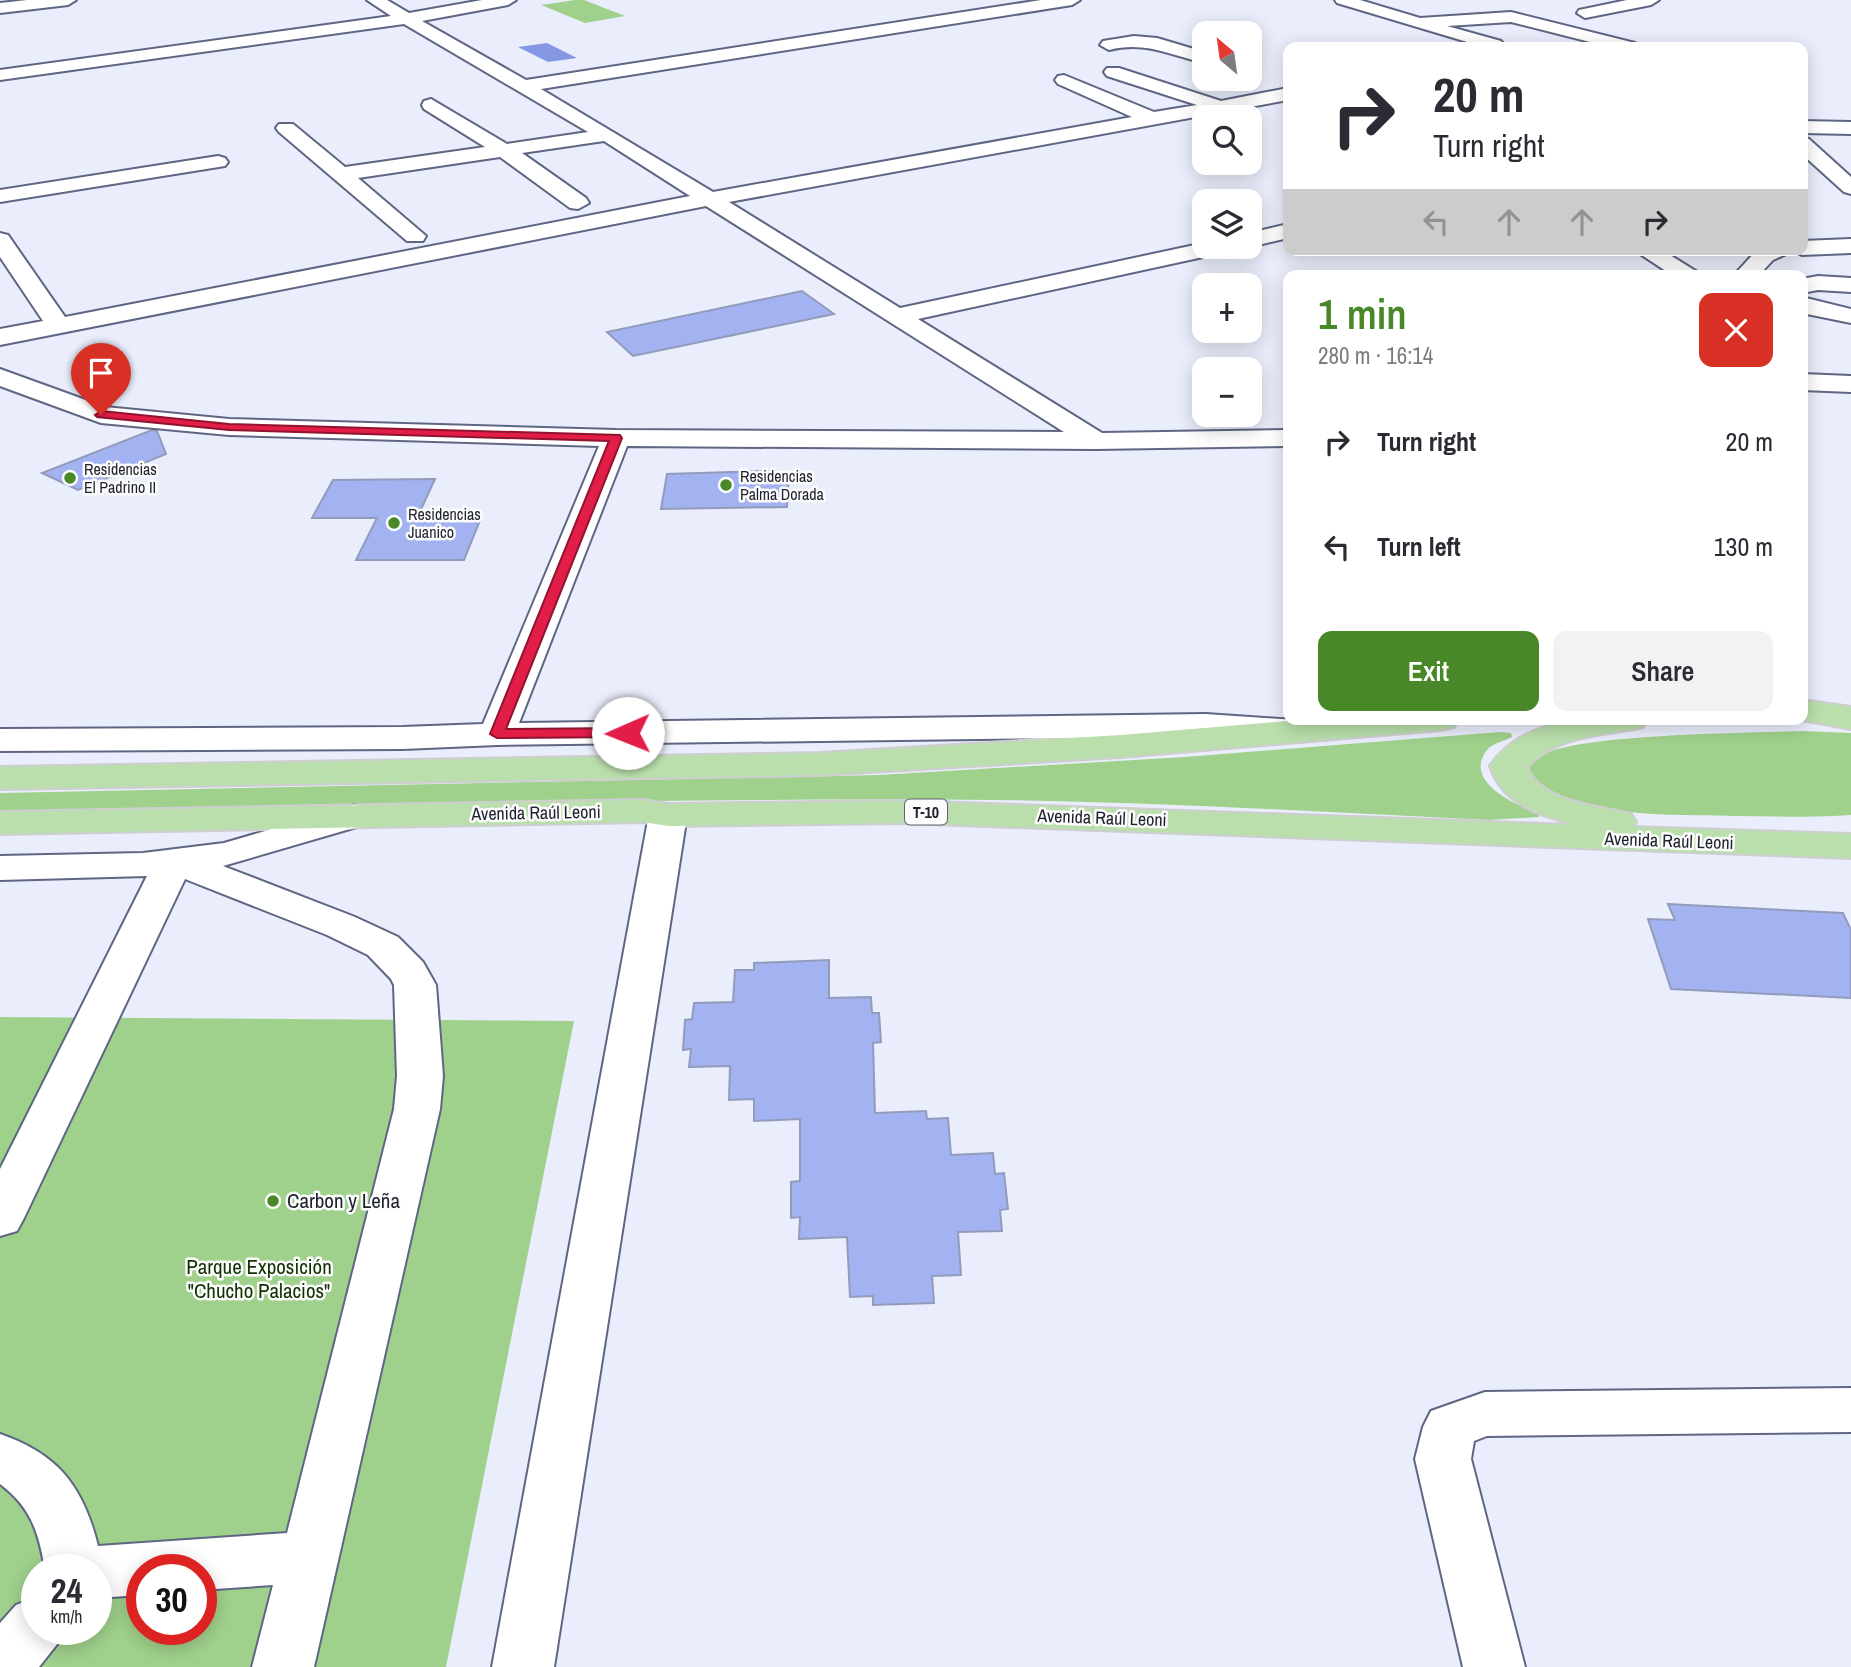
<!DOCTYPE html>
<meta charset="utf-8">
<style>
:root{--surface:#fff;--page:#f2f2f3;--text:#2b2b33;--muted:#7c7c81;--accent:#488829}
body{margin:0;font-family:"Archivo Narrow",sans-serif;background:var(--page);color:var(--text);height:100vh;display:flex;flex-direction:column;font-size:26px;white-space:nowrap}
*{box-sizing:border-box;margin:0}
p{font-size:23px;color:var(--muted)}
.icon{flex:none;width:38px;height:38px;fill:none;stroke:currentColor;stroke-width:2;stroke-linecap:round;stroke-linejoin:round}
.map{position:relative;flex:1;overflow:hidden}
.details{position:absolute;left:1283px;top:270px;width:525px;height:455px;display:flex;flex-direction:column;background:var(--surface);border-radius:14px;box-shadow:0 4px 18px #0003}
.details>*{flex:none}
.banner{position:absolute;left:1283px;top:42px;width:525px;height:214px;border-radius:14px;box-shadow:0 4px 18px #0003;background:#fff;color:var(--text);overflow:hidden}
.needle{width:46px;rotate:331deg}
.controls{position:absolute;left:1192px;top:21px;display:grid;gap:14px}
.controls a{display:grid;place-items:center;width:70px;height:70px;border-radius:14px;background:var(--surface);box-shadow:0 4px 18px #0003;font-size:35px}
.speed{position:absolute;left:21px;top:1554px;display:flex;gap:14px;font-size:35px;font-weight:700;text-align:center}
.speed>*{display:grid;place-content:center;width:91px;height:91px;border-radius:50%;background:var(--surface);box-shadow:0 4px 18px #0003;line-height:1}
.speed small{font-size:18px;font-weight:400}
.speed .limit{border:10px solid #d22;background:#fff;color:#111}
.pin{position:absolute;display:grid;place-items:center;width:60px;height:60px;color:#fff;margin:-72px -30px;border-radius:50% 50% 50% 0;rotate:-45deg;box-shadow:0 0 7px #0007}
.pin .icon{rotate:45deg}
.me{position:absolute;width:77px;margin:-38px;rotate:269deg;stroke-linejoin:round;filter:drop-shadow(0 0 5px #0008)}
.turn{display:flex;align-items:center;gap:24px;height:147px;padding:0 35px;font-size:32px}
.turn .icon{width:91px;height:91px;stroke-width:2.5}
.turn b{display:block;font-size:49px;line-height:60px}
.lanes{display:flex;align-items:center;height:66px;padding:0 35px;background:#0003;justify-content:center;gap:35px;direction:ltr}
.lanes .off{opacity:.35}
.round{display:grid;place-items:center;flex:none;width:74px;height:74px;border-radius:14px;background:var(--page)}
.overview{display:flex;align-items:center;justify-content:space-between;height:119px;padding:0 35px}
h1{font-size:42px;font-weight:600;line-height:52px;color:var(--accent)}
.action{display:flex;gap:14px;margin-top:auto;padding:14px 35px}
.action a{flex:1;height:80px;border-radius:14px;background:var(--accent);color:#fff;font-size:28px;font-weight:600;line-height:80px;text-align:center}
.action a+a{background:var(--page);color:var(--text)}
ul{padding:0;list-style:none}
li{display:flex;align-items:center;gap:21px;height:105px;padding:0 35px}
li div{flex:1}
li b{display:block;font-size:26px}
li em{font-style:normal}
.map>svg:first-child{display:block}
.green{fill:#a0d18c;fill-rule:evenodd}
.water{fill:#8698e4}
.building{fill:#a3b3f1;stroke:#929bba;stroke-width:2}
.lines{fill:none;stroke-linecap:round;stroke-linejoin:round}
.minor-casing{stroke:#5e6683;stroke-width:4}
.trunk-casing{stroke:#ceced1;stroke-width:4}
.minor{fill:#fff;fill-rule:evenodd}
.trunk{fill:#badfac;fill-rule:evenodd}
.route{fill:#e11d48;stroke:#92132f;stroke-width:2}
.poi-dot{fill:#488829;stroke:#fcfcfc;stroke-width:2.5}
.labels{text-anchor:middle;stroke-width:5;stroke-linejoin:round;paint-order:stroke}
.far-poi-label{font-size:16px;fill:#1e212e;stroke:#fcfcfc;text-anchor:start}
.shield{fill:#fcfcfc;stroke:#61636c;stroke-width:2}
.shield-label{font-size:16px;font-weight:bold;fill:#1e212e}
.street-label{font-size:18px;fill:#1e212e;stroke:#fcfcfc}
.near-poi-label{font-size:21px;fill:#1e212e;stroke:#fcfcfc;text-anchor:start}
.near-park-label{font-size:21px;fill:#113200;stroke:#fcfcfc}
</style>
<div class="map">
<svg width="1851" height="1667" viewBox="0 0 1851 1667">
<rect width="100%" height="100%" fill="#eaeefc"/>
<g class="green">
<path d="M575,0h9l41,16 -40,7 -44,-18z"/>
<path d="M1802,731l49,2v82c-39,3 -78,1 -118,1 -62,-2 -157,4 -205,-42 1,-6 2,-11 6,-15 31,-26 218,-26 268,-28z"/>
<path d="M1500,732l11,1 1,4c-7,4 -19,6 -25,13 -25,32 30,56 51,63l1,4 -50,3c-164,-8 -329,-18 -494,-20 -331,-3 -663,8 -995,11v-18l879,-18 306,-18z"/>
<path d="M0,1017l574,4 -128,646h-446zM37,1570h59v59h-59zM142,1570h59v59h-59z"/>
</g>
<path class="water" d="M547,43l30,15 -29,4 -30,-15z"/>
<g class="building">
<path d="M802,291l32,23 -201,42 -26,-24z"/>
<path d="M152,430l5,1 9,23 -88,36 -36,-17z"/>
<path d="M767,471l22,2 -2,34 -126,2 6,-35z"/>
<path d="M435,479l-18,39h64l-17,42h-108l21,-42h-65l21,-38z"/>
<path d="M1668,904l175,9 8,17v68l-180,-9 -23,-70 27,1z"/>
<path d="M829,960v38l42,-1 1,16h7l2,29 -8,1 2,70 51,-2 1,8 21,-1 3,37 42,-2 2,21 9,-1 4,36 -8,1 2,21 -44,1 3,43 -29,1 2,27 -61,2v-9l-23,1 -3,-60 -48,2 1,-22 -9,1v-36l9,-1v-62l-46,2v-22l-25,1 1,-34 -41,1 2,-18 -8,1 2,-30 7,-1 2,-16 39,-1 2,-32h19v-7z"/>
</g>
<g class="lines">
<g class="minor-casing">
<g id="minor">
<path d="M27,0h49l-8,5 -68,8v-10z"/>
<path d="M367,0h20l22,13 73,-13h34l-8,5 -86,16 104,59 515,-80h39l-8,5 -531,84 172,103 419,-75 -74,-33 -3,-4 3,-4 6,-1 90,37 43,-7 -90,-29 -3,-4 3,-4h12l102,33 67,-13v12l-559,102 171,106 304,-65v4h24l-3,5 -8,2 -299,65 184,114 186,-3v16l-192,3 -469,-3 -108,277 687,-9 88,6 5,8 -5,8 -13,3 -75,-3 -709,9 -94,4 -403,2v-22l403,-2 80,-3 116,-278 -370,-11 -128,-12 -101,-37v-17l105,38 124,12 387,11 448,2 -358,-226 -706,139v-16l43,-8 -43,-64v-24l8,2 57,82 625,-121 -86,-55 -82,12 64,45 3,5 -11,6 -8,-1 -70,-51 -142,21 68,58 -3,5h-16l-128,-109 -3,-4 3,-4h14l52,43 140,-20 -61,-38 -2,-4 2,-4 7,-2 76,45 81,-12 -184,-108 -404,56v-10l391,-54z"/>
<path d="M1335,0h25l60,18 91,-6 124,31 3,4h-28l-99,-25 -64,4 54,15 3,4 -20,2 -147,-44z"/>
<path d="M1627,0h32l-8,5 -66,13 -8,-5 2,-3z"/>
<path d="M1134,36l23,2 47,14v11c-34,-8 -59,-22 -95,-13l-9,-5 3,-4z"/>
<path d="M1802,121l49,1v12l-49,-1z"/>
<path d="M1802,137l7,2 42,38v17l-7,-2 -42,-38z"/>
<path d="M218,156l7,2 3,4 -3,4 -225,36v-12z"/>
<path d="M1288,224v14l-38,9v-14z"/>
<path d="M1851,239v14l-49,2 -9,-4 -20,9 -14,15h-25l23,-25h45v-9z"/>
<path d="M1634,250h28l40,25h-30z"/>
<path d="M1818,276l33,2v14l-33,-2 -16,3v-14z"/>
<path d="M1802,297l49,12v14l-49,-10z"/>
<path d="M1802,374l49,2v16l-49,-2z"/>
<path d="M668,804l13,3 6,8 -133,852h-62l157,-852 6,-8z"/>
<path d="M354,805l13,3 6,8 -6,8 -144,42 132,51 43,20 25,25 13,23 7,91 -3,33 -126,558h-62l21,-82 -72,5v-20h-59v25l-46,3v-28h-51c-6,-37 -14,-63 -45,-86v-50c58,20 83,52 98,112l189,-13 107,-424 3,-33 -3,-91 -3,-6 -23,-24 -41,-20 -142,-56 -161,339 -7,13 -17,5v-67l147,-293 -147,4v-24l143,-3 81,-10z"/>
<path d="M1851,1388v44l-364,4 -13,5 -3,18 54,208h-62l-48,-208 8,-32 8,-16 54,-19z"/>
<path d="M37,1597v32h28l-7,14 -19,24h-39v-44l16,-18z"/>
</g>
</g>
<g class="trunk-casing">
<g id="trunk">
<path d="M1802,700l49,7v22l-54,-10h5z"/>
<path d="M1311,719h148l-5,8 -13,3 -320,27 -301,18 -820,14v-22l820,-14 301,-18z"/>
<path d="M1573,719h75l-5,8c-39,9 -88,8 -116,40 13,36 72,39 104,47l5,8 -3,5 218,7v24l-946,-35 -237,3 -25,-4 -643,12v-22l643,-12 25,4 237,-3 671,24c-36,-10 -73,-20 -86,-59 20,-30 50,-39 83,-47z"/>
</g>
</g>
<use href="#minor" class="minor"/>
<use href="#trunk" class="trunk"/>
</g>
<path class="route" d="M101,411l128,13 391,11 2,3 -116,291 122,-1 7,5 -7,4 -131,1 -7,-4 119,-293 -380,-11 -132,-13 -2,-2z"/>
<g class="poi-dot">
<circle cx="70" cy="478" r="7"/>
<circle cx="726" cy="485" r="7"/>
<circle cx="394" cy="523" r="7"/>
<circle cx="273" cy="1201" r="7"/>
</g>
<g class="labels">
<g class="far-poi-label">
<text x="84" y="475">Residencias<tspan x="84" dy="18">El Padrino II</tspan></text>
<text x="740" y="482">Residencias<tspan x="740" dy="18">Palma Dorada</tspan></text>
<text x="408" y="520">Residencias<tspan x="408" dy="18">Juanico</tspan></text>
</g>
<rect class="shield" x="905" y="799.5" width="42" height="25" rx="5"/>
<g class="shield-label">
<text x="926" y="818">T-10</text>
</g>
<g class="street-label">
<text transform="translate(536 813) rotate(-1)" y="6">Avenida Raúl Leoni</text>
<text transform="translate(1102 818) rotate(2)" y="6">Avenida Raúl Leoni</text>
<text transform="translate(1669 841) rotate(2)" y="6">Avenida Raúl Leoni</text>
</g>
<g class="near-poi-label">
<text x="287" y="1208">Carbon y Leña</text>
</g>
<g class="near-park-label">
<text x="259" y="1274">Parque Exposición<tspan x="259" dy="24">"Chucho Palacios"</tspan></text>
</g>
</g>
</svg>
<div class="controls">
<a><svg class="needle" viewBox="-14 -14 28 28"><path d="M0-13l5 13h-10z" fill="#e53935"/><path d="M0 13l5-13h-10z" fill="#7c7c81"/></svg></a>
<a><svg class="icon" aria-label="search" viewBox="0 0 24 24"><circle cx="10" cy="10" r="6"/><path d="M15 15l6 6"/></svg></a>
<a><svg class="icon" aria-label="layers" viewBox="0 0 24 24"><path d="M12 4l9 5-9 5-9-5zM3 14l9 5 9-5"/></svg></a>
<a>+</a>
<a>−</a>
</div>
<div class="speed"><div>24<small>km/h</small></div><div class="limit">30</div></div>
<div class="pin" style="left:101px;top:415px;background:#d93025"><svg class="icon" aria-label="arrive" viewBox="0 0 24 24"><path d="M6 21V4h12l-3 4 3 4H6"/></svg></div>
<svg class="me" style="left:628px;top:733px" viewBox="-20 -20 40 40"><circle r="19" fill="#fff"/><path d="M0-13L10 11 0 6-10 11z" fill="#e11d48"/></svg>
<div class="banner">
<div class="turn"><svg class="icon" aria-label="right" viewBox="0 0 24 24"><path d="M7 20v-9h11M14 6l5 5-5 5"/></svg><div><b>20 m</b>Turn right</div></div>
<div class="lanes"><svg class="icon off" aria-label="left" viewBox="0 0 24 24"><path d="M17 20v-9H6M10 6l-5 5 5 5"/></svg><svg class="icon off" aria-label="ahead" viewBox="0 0 24 24"><path d="M12 20V5M6 11l6-6 6 6"/></svg><svg class="icon off" aria-label="ahead" viewBox="0 0 24 24"><path d="M12 20V5M6 11l6-6 6 6"/></svg><svg class="icon" aria-label="right" viewBox="0 0 24 24"><path d="M7 20v-9h11M14 6l5 5-5 5"/></svg></div>
</div>
<section class="details">
<div class="overview"><div><h1>1 min</h1><p>280 m · 16:14</p></div><a class="round" style="background:#d93025;color:#fff"><svg class="icon" aria-label="close" viewBox="0 0 24 24"><path d="M6 6l12 12M18 6L6 18"/></svg></a></div>
<ul>
<li><svg class="icon" aria-label="right" viewBox="0 0 24 24"><path d="M7 20v-9h11M14 6l5 5-5 5"/></svg><div><b>Turn right</b></div><em>20 m</em></li>
<li><svg class="icon" aria-label="left" viewBox="0 0 24 24"><path d="M17 20v-9H6M10 6l-5 5 5 5"/></svg><div><b>Turn left</b></div><em>130 m</em></li>
</ul>
<div class="action"><a>Exit</a><a>Share</a></div>
</section>
</div>
